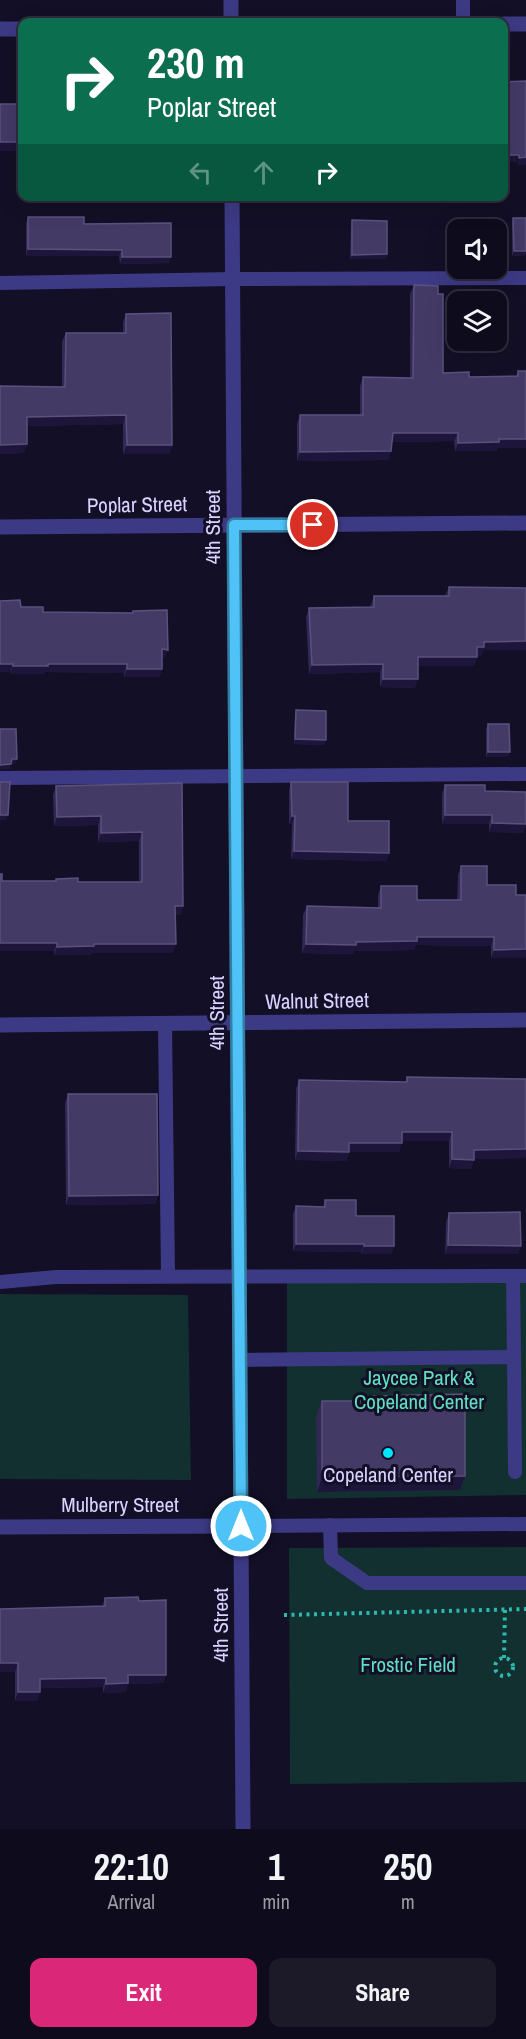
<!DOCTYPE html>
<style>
:root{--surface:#0e0b1c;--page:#1c1929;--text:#f1f3f6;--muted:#9b9ba3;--line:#2e2b3b;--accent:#db2777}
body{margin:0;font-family:"Archivo Narrow",sans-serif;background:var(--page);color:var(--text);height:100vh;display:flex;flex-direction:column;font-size:22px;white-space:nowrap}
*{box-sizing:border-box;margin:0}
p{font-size:20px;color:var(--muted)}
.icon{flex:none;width:33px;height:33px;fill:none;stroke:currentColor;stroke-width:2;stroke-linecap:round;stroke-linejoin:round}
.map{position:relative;height:1829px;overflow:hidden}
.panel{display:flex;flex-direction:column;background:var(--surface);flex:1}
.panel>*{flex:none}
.guide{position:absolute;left:18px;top:18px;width:490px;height:183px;border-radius:12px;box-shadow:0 6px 24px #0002,0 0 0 2px var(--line);background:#0b6e4f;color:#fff;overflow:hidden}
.fabs{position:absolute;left:447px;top:219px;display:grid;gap:12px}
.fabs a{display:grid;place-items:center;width:60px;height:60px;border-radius:12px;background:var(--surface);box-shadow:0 6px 24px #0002,0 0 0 2px var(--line);font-size:30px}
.pin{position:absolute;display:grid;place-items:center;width:51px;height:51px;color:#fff;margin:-26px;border:3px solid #fff;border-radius:50%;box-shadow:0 2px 6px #0007}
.me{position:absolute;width:66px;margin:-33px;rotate:0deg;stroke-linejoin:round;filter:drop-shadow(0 0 4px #0008)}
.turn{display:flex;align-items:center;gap:21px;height:126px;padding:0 30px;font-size:27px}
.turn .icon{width:78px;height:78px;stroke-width:2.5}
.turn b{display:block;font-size:42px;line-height:51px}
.lanes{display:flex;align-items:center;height:57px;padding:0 30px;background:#0003;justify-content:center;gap:30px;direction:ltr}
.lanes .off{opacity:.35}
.eta{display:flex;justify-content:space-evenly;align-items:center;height:102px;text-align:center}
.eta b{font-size:36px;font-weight:700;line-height:42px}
.action{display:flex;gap:12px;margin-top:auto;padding:12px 30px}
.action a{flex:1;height:69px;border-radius:12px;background:var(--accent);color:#fff;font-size:24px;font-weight:700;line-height:69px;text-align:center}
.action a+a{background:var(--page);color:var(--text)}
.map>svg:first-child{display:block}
.green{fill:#12302f}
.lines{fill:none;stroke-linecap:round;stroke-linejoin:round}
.path{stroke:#2fb8b0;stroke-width:4;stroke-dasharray:3 4.5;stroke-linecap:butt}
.service{stroke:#3d3a85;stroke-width:14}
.minor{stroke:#3d3a85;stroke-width:15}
.wall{fill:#312854}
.shaded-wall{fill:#1d163a}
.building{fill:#433a66;stroke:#5a527e;stroke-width:1.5}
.route-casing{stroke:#337fa1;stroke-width:15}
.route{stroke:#4fc3f7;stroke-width:10}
.poi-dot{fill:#00e5ff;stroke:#130f26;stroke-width:2}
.labels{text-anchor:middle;stroke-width:6;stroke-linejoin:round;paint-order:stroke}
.street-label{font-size:21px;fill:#d9d4ff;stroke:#130f26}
.park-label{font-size:21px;fill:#5fe0c0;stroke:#130f26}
.poi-label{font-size:21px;fill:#d9d4ff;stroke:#130f26}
</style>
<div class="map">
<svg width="526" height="1829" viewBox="0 0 526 1829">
<rect width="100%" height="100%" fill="#130f26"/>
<g class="green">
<path d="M287,1283h239v212l-239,4z"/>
<path d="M0,1294l188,1 3,185 -191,-1z"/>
<path d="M526,1547v235l-236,2 -1,-236z"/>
</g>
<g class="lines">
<g class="path">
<path d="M284,1615l242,-6"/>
<circle cx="504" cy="1667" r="9"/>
<path d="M504,1658l1,-49"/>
</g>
<g class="service">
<path d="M463,22v-22"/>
<path d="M0,283l233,-4 293,-1"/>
<path d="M0,778l526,-4"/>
<path d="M165,1023l3,253"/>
<path d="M513,1276l1,81"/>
<path d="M0,1282l56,-5 470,-1"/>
<path d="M240,1360l274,-3 1,115"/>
<path d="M330,1525l1,33 36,25h159"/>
<path d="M241,1526l285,-2"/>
</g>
<g class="minor">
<path d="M231,0v22"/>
<path d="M504,24h22"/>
<path d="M0,29h22"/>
<path d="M232,196l11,1633"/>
<path d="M0,527l526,-4"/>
<path d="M0,1025l526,-5"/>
<path d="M0,1527l241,-1"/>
</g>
</g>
<g class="wall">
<path d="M28,217l56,7 85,39 -49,1 -1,-8h-93v-32z"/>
<path d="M513,218h13v37l-14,1v-33z"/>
<path d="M352,220l34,39h-36l1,-34z"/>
<path d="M414,285l24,9 5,79 26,4 47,-1 2,-5h8l-30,80h-41l-1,-10 -62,1 -1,9 -3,9 -91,1v-37l3,-9h60v-29l3,-9 47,1v-84z"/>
<path d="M126,314l46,131 -3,9h-46v-30l-96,2 -3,27 -24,1v-68l62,1v-46l4,-8h57v-11z"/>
<path d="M449,587l34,63 -2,6h-4l-3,10h-56l-3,22 -35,-1v-15l-71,2 -3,-57 3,-9 61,-1 4,-11h71z"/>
<path d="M21,607l22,5 89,1 1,-2 32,47h-3v11l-3,8h-35v-4l-79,-1v2h-35z"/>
<path d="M296,710l28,35 -30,-1 1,-29z"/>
<path d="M488,724l20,33h-22v-28z"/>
<path d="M291,782l57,39 41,32 -3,8 -95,-2 1,-35h-3v-34z"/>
<path d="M182,783l1,123 -3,9h-5l1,29 -4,9h-81v2h-37v-4h-54v-77l2,7h54v-2l22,3h61v-41l-41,1v-17l-44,1 -1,-31 3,-9z"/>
<path d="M445,785l40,6 41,33 -3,9 -34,-1v-8h-47v-30z"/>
<path d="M461,866l26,19 29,10h10v63h-35v-12l-75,-1 -2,5 -60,1 -1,3 -51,-1 1,-38 4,-9 71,2v-13l3,-9 36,14h40l1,-25z"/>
<path d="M407,1077l119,81 -52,1 -3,10 -22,-1v-27h-47l-3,11h-50l-3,9 -51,-1 1,-71 3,-9 106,2z"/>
<path d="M68,1094l90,101 -3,9 -89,1 -1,-102z"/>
<path d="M325,1200l31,16 38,30 -3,8h-30v-2l-68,-1v-37l3,-8 27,1z"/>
<path d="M449,1213l72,33 -3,8h-73l1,-32z"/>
<path d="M372,1396l88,94 -143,2 -1,-76 6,-15h48z"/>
<path d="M105,1598l34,3 27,74 -3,8 -35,1 -3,8 -22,1v-6l-63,1 -3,13h-22v-29h-15v-63l102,-3z"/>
</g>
<g class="shaded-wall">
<rect x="0" y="142" width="22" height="9"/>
<path d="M504,155h15l-2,7h-13z"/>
<path d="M526,157v8h-9l2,-7z"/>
<path d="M28,249l94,1 -3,6h-93z"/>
<path d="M514,251h12v4l-14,1z"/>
<path d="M387,254l-1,5h-36l2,-4z"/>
<path d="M122,257h49l-2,6 -49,1z"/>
<path d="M126,415l-3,9 -99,2 3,-9z"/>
<path d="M393,433h65l-4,8 -65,1z"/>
<path d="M499,439h27v9h-29l-1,3h-41l3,-8z"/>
<path d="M27,444l-3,9 -24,1v-9z"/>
<path d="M127,445h45l-3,9h-46z"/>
<path d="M391,451l-3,9 -91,1 3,-9z"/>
<path d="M526,641v9h-43l-2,6h-7l3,-9 7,-5z"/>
<path d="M162,649l6,1 -3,8h-6z"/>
<path d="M418,657h59l-3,9h-59z"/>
<path d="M0,664h13l-3,8h-10z"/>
<path d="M48,664h79l-3,9 -79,-1v2h-35l3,-8z"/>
<path d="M383,664l-3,8 -71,2 3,-9z"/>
<path d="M127,669h35l-3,8h-35z"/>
<path d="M383,679h35l-3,9 -35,-1z"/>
<path d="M295,739l31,1 -2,5 -30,-1z"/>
<path d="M488,752h22l-2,5h-22z"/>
<path d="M12,759h5l-2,5h-5z"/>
<path d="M11,764l-1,5 -10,1v-5z"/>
<path d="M0,815h8l-2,5h-6z"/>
<path d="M445,815h47l-3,9h-47z"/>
<path d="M101,816l-3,9 -44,1 3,-9z"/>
<path d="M292,816h3l-3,8h-3z"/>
<path d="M492,823l34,1 -3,9 -34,-1z"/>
<path d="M142,832l-3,9 -41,1 3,-9z"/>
<path d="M294,851l95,2 -3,8 -95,-2z"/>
<path d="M175,906h8l-3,9h-8z"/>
<path d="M417,937h77l-3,9 -75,-1 -2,5 -60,1 -1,3 -51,-1 4,-9 50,-2z"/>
<path d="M0,943h57l-3,8h-54z"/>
<path d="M94,944h82l-4,9h-81v2h-37l3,-8z"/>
<path d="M526,949v9h-35l3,-8z"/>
<path d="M402,1132h50l-3,9h-50z"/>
<path d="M349,1143h53l-3,9h-50l-3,9 -51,-1 3,-9z"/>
<path d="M526,1149v9l-55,1 3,-9z"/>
<path d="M452,1159l22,1 -3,9 -22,-1z"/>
<path d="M158,1195l-3,9 -89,1 3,-9z"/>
<path d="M296,1244h68l-3,8 -68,-1z"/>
<path d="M448,1245l73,1 -3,8h-73z"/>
<path d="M364,1246h30l-3,8h-30z"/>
<path d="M465,1476l-5,14 -143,2 5,-15z"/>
<path d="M0,1663h18l-3,9h-15z"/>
<path d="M128,1675h38l-3,8 -35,1 -3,8 -22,1 3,-9z"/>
<path d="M106,1678l-3,9 -66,1 3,-9z"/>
<path d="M18,1692h22l-3,9h-22z"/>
</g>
<g class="building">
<path d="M526,81v76l-7,1v-3h-15v-73z"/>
<rect x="0" y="104" width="22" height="38"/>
<path d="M28,217h56v7l87,-1v34h-49v-7l-94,-1z"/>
<path d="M513,218h13v33h-12z"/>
<path d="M352,220l35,1v33l-35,1z"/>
<path d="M414,285l24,1v8h5v79l26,-1v5l49,-1v-5h8v68h-27v3l-41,1v-10h-65l-2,18 -91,1v-37h63v-38l50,1z"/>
<path d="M171,313l1,132h-45l-1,-30 -99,2v27l-27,1v-59l65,1 1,-54h60v-19z"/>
<path d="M449,587l77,1v53l-42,1v5h-7v10h-59v22h-35v-15l-71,1 -3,-57 65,-1v-11h75z"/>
<path d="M20,600l1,7h22v5l90,1v-2l34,-1 1,40 -6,-1v20h-35v-5h-79v2h-35v-2h-13v-63z"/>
<path d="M296,710l30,1v29l-31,-1z"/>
<path d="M488,724h21l1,28h-22z"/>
<path d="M0,729h16l1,30h-5l-1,5 -11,1z"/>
<path d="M0,782h10l-2,33h-8z"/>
<path d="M291,782h57v39h41v32l-95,-2 1,-35h-3z"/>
<path d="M182,783l1,123h-8l1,38h-82v2l-37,1v-4h-57v-69h2v7h54v-2l22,-1v4h64v-50l-41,1v-17l-44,1 -1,-31z"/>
<path d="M445,785h40v6l41,1v32l-34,-1v-8h-47z"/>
<path d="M461,866h26v19h29v10h10v54l-32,1v-13h-77v4l-61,1v3l-50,-1 1,-38 74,2v-22h36v14h44z"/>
<path d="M407,1077l119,2v70l-52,1v10l-22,-1v-27h-50v11h-53v9l-51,-1 1,-71 108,2z"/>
<path d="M68,1094h89l1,101 -89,1z"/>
<path d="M325,1200h31v16h38v30h-30v-2h-68v-38l29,1z"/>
<path d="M520,1212l1,34 -73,-1 1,-32z"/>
<path d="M465,1394v82l-143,1v-76h50v-5z"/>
<path d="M138,1597l1,4 27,-1v75h-38v8l-22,1v-6l-66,1v13h-22v-29h-18v-54l105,-3v-8z"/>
</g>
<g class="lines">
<g class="route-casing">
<path id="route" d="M241,1526l-7,-1001h79"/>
</g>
<use href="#route" class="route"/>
</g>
<circle class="poi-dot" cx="388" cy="1453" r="6"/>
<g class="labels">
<g class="street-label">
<text transform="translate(137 505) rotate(-1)" y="7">Poplar Street</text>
<text transform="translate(213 527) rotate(-90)" y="7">4th Street</text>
<text transform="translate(317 1001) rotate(-1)" y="7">Walnut Street</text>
<text transform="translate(217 1013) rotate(-90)" y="7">4th Street</text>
<text x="120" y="1512">Mulberry Street</text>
<text transform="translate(221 1625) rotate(-90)" y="7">4th Street</text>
</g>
<g class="park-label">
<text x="419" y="1385">Jaycee Park &amp;<tspan x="419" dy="24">Copeland Center</tspan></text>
<text x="408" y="1672">Frostic Field</text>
</g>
<g class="poi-label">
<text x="388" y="1482">Copeland Center</text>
</g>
</g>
</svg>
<div class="fabs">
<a><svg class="icon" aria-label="sound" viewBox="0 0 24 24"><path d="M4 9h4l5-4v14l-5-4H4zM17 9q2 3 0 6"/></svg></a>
<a><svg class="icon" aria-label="layers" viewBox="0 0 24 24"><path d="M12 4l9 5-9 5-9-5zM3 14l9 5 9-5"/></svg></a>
</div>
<div class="pin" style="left:313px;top:525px;background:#d93025"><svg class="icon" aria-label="arrive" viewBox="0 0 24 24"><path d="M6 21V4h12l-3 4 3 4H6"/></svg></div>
<svg class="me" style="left:241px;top:1526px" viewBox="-20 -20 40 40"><circle r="17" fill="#4fc3f7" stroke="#fff" stroke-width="3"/><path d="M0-11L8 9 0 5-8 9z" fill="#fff"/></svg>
<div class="guide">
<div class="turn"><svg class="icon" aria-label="right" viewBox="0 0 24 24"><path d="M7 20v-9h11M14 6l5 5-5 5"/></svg><div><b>230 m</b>Poplar Street</div></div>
<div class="lanes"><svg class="icon off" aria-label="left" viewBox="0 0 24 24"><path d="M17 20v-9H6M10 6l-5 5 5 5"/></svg><svg class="icon off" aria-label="ahead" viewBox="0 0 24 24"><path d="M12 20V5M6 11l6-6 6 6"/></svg><svg class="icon" aria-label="right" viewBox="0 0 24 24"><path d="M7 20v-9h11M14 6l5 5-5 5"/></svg></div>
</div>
</div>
<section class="panel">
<div class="eta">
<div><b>22:10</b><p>Arrival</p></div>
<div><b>1</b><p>min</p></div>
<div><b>250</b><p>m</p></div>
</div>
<div class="action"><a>Exit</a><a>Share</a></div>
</section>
